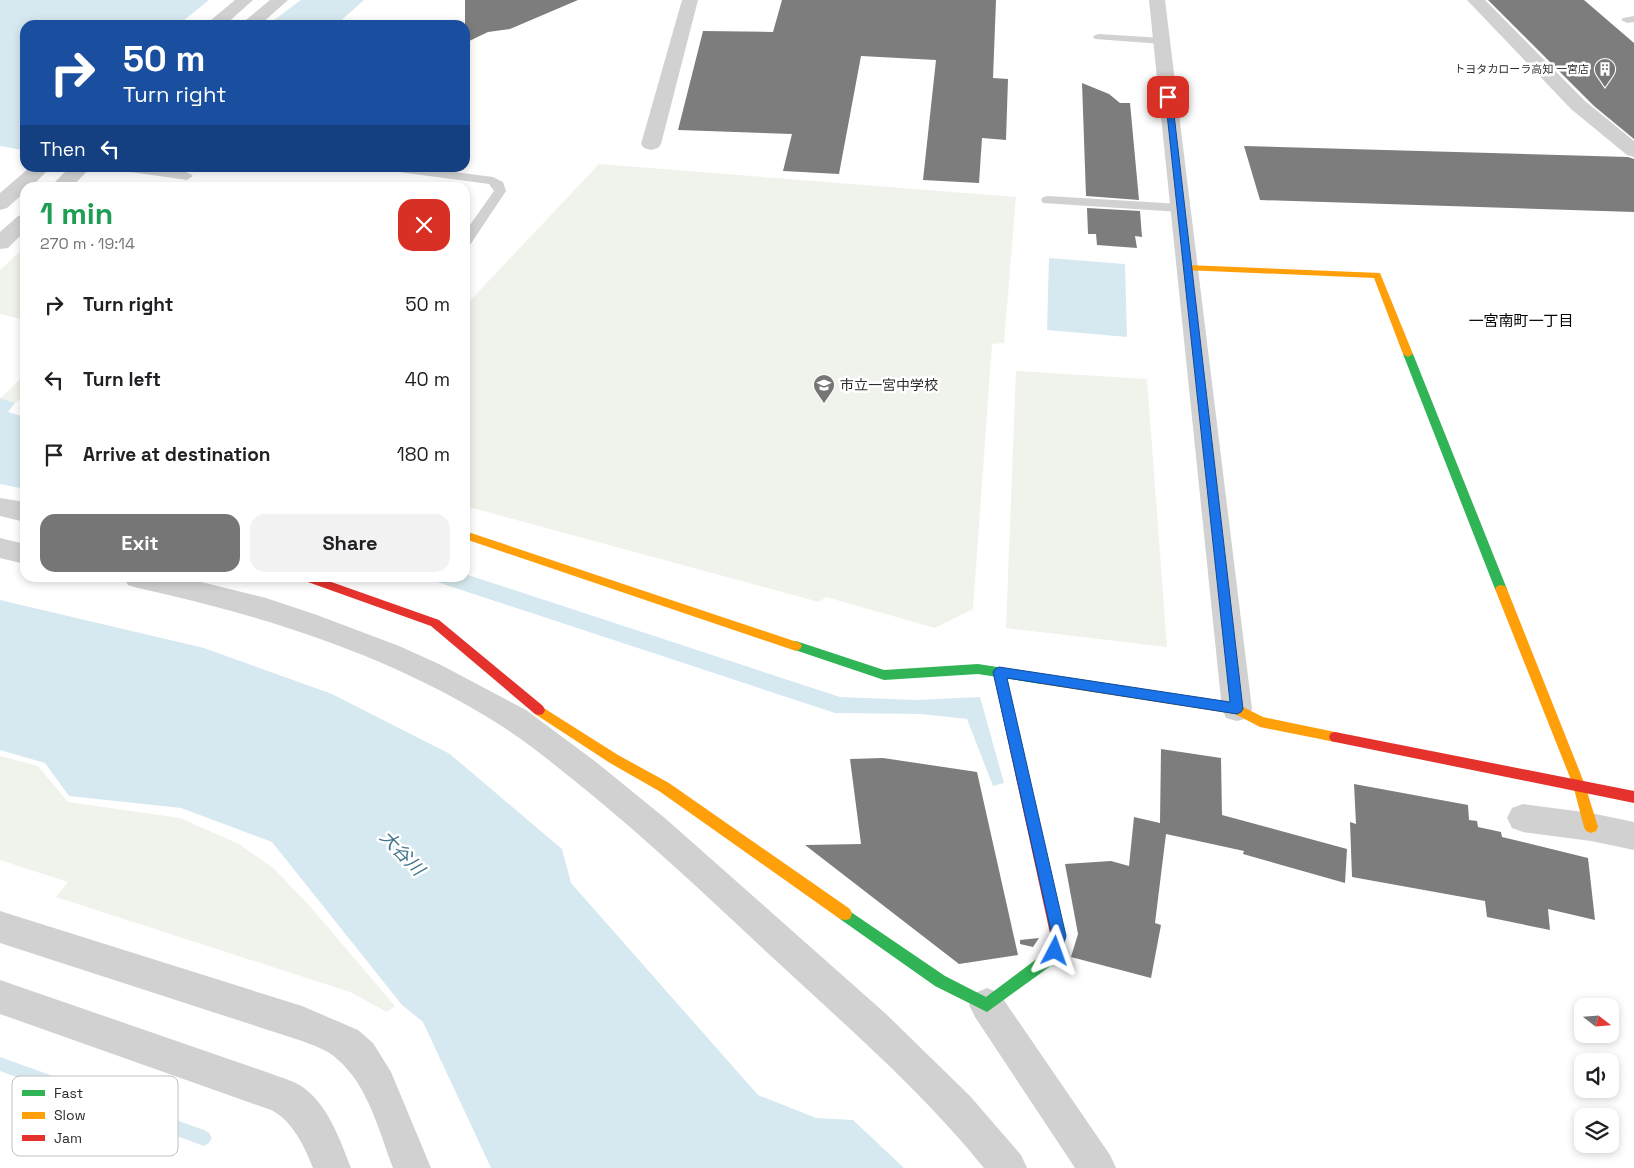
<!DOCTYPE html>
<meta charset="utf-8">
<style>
:root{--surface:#fff;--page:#f2f2f2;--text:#202124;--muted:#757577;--accent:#767676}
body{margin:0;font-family:"Space Grotesk","Noto Sans JP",sans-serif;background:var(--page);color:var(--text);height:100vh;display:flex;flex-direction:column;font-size:19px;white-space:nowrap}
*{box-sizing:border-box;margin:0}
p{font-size:16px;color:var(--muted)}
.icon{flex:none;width:28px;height:28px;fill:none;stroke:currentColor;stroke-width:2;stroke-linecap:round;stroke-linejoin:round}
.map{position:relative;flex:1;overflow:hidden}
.panel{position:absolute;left:20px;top:182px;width:450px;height:400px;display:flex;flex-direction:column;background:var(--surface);border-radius:15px;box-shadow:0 2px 8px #0003}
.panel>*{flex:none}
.guide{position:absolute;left:20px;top:20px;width:450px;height:152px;border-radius:15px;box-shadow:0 2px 8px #0003;background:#1a4fa0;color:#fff;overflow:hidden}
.needle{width:32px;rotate:107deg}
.fabs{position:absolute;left:1574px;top:998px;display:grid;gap:10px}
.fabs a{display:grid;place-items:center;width:45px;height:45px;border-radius:10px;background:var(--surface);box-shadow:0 2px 8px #0003;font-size:25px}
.pin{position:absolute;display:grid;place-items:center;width:42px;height:42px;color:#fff;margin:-21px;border-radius:10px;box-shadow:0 2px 8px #0006}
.me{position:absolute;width:55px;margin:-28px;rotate:4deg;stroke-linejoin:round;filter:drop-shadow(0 0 4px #0008)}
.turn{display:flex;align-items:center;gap:18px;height:105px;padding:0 20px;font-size:22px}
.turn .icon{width:65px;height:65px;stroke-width:2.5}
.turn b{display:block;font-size:35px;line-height:42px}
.then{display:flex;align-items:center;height:48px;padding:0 20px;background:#0003;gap:10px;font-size:19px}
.round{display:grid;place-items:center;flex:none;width:52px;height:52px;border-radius:15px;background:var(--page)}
.overview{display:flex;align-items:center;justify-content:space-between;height:85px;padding:0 20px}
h1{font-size:30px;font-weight:600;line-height:38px;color:#1e9e55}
.action{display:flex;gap:10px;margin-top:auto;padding:10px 20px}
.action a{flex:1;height:58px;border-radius:15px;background:var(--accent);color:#fff;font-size:20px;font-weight:600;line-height:58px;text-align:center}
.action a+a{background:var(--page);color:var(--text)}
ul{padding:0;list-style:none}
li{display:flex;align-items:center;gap:15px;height:75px;padding:0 20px}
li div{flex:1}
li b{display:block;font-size:19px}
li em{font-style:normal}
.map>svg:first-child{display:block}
.green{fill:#f0f3eb}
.water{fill:#d7e9f0}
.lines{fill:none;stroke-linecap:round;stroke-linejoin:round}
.stream{fill:#d7e9f0;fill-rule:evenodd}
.building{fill:#7d7d7d}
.lane{fill:#d1d1d1;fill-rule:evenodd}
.street{fill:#d1d1d1;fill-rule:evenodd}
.fast{fill:#30b455;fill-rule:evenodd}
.slow{fill:#ff9f0a;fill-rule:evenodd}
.jam{fill:#e5322d;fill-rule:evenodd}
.route{fill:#1a73e8;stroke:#114b97}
.labels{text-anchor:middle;stroke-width:5;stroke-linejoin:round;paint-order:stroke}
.far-poi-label{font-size:11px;fill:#2c2c2c;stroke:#fff;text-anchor:end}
.poi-label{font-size:14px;fill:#2c2c2c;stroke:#fff;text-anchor:start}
.neighbourhood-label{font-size:15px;fill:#000;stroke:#fff}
.near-water-label{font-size:18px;font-style:italic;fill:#3e748a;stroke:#fff}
.key{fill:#fff;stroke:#c0c0c0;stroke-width:1}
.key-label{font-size:14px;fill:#2c2c2c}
</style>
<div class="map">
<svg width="1634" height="1168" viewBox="0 0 1634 1168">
<rect width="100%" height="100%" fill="#fff"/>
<g class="green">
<path d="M599,164l417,33 -12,146 -12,1 -19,265 -38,19 -109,-31 -7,5 -354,-96v-200z"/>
<path d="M25,247v73l-25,-6v-44z"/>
<path d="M1016,371l131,8 20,268 -161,-19z"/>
<path d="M25,374v21l-10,8 -14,-5z"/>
<path d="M0,756l38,10 30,36 112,16 59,26 34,24 35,36 87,102 -8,6 -37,-20 -294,-95 12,-15 -68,-22z"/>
</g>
<g class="water">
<path d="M0,0h209l-31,25h-153v122l-3,3 -22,-4z"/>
<path d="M301,0h63l-28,25h-53l-13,-2z"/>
<path d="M1049,258l76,6 2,73 -80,-7z"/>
<path d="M0,398l15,5 -7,9 17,5v72l-25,-5z"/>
<path d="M465,574l375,123 76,3 64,-3 24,86 -11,3 -26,-67 -46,-5 -86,-1 -410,-135h40z"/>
<path d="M0,600l204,48 128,46 118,60 112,95 9,34 187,212 58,23 37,2 51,48h-413l-68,-146 -21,-17 -130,-163 -91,-34 -112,-12 -24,-33 -45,-13z"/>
</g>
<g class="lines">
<path class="stream" d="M0,1057l204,73 5,3 3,5 -3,5 -5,3 -204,-75z"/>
</g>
<g class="building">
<path d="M465,0h113l-68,29 -22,3 -23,11z"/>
<path d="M782,0h214l-3,78 15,1 -2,61 -24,-2 -3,45 -56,-3 13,-120 -75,-4 -22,118 -56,-3 9,-37 -114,-4 25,-99 70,1z"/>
<path d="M1488,0h96l50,43v96l-40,-33z"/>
<path d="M1082,83l27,11 11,9h10l9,97 -53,-4z"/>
<path d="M1244,146l384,11 6,2v53l-374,-12z"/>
<path d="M1087,208l53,3 2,26 -7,-1 2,12 -40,-3 -1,-11h-8z"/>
<path d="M1161,749l60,9 1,57 125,34 -2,34 -102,-29 1,-3 -78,-17 -11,89 6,2 -10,53 -80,-21 7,-23 -13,-70 46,-3 18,5 5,-49 26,6z"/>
<path d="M883,758l94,14 41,183 -59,9 -154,-119 56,-1 -11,-85z"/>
<path d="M1354,784l114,21 1,15 8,1 1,6 23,5 1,5 86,21 7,62 -47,-11 2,21 -63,-13 -2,-16 -133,-24 -2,-55 6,2z"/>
<path d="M1039,938l-6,9 -13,-3v-4z"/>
</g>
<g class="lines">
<g class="lane">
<path d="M1634,16v6l-7,1 -6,-3 2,-2z"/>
<path d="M1099,34l63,4 6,3 -6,3 -67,-5 -2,-2 2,-2z"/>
<path d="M125,168c13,-2 60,-1 68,8l-6,4 -56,-8z"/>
<path d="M393,168h30l70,9 10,5 3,9 -36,54 -5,1v-14l29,-41 -5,-7 -90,-12z"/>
<path d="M1048,196l132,8 7,4 -7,4 -137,-9 -2,-3 2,-3z"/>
</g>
<g class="street">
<path d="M235,0h18l-28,25h-20z"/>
<path d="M270,0h18l-28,25h-20z"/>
<path d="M682,0h16l-37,144 -3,4 -7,2 -7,-2 -3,-4z"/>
<path d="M1149,0h16l87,709 -4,9 -11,3 -11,-3 -4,-9z"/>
<path d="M1467,0h18l100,101 49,40v16l-7,-2 -56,-46z"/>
<path d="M29,168h21l-20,20h-5v4l-18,16 -7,2v-17z"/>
<path d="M69,168h21l-19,20h-22z"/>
<path d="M25,214v17l-17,17 -8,1v-17l18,-16z"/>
<path d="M0,498l25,4v20l-25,-6z"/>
<path d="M0,538l25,6v20l-25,-6z"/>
<path d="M124,578h61l81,20 51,17 82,31 40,18 87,46 70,52 70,57 220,195 84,82 51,59 6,13h-43c-63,-78 -139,-143 -212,-211 -59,-55 -118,-111 -180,-162 -30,-24 -60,-50 -92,-70 -110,-70 -235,-109 -362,-137l-10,-3z"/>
<path d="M1523,804l68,9 43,9v28l-43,-9 -68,-9 -11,-4 -5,-10 5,-10z"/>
<path d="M0,911l302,95 56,24 15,13 18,29 40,96h-38c-14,-37 -25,-83 -56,-109 -10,-10 -25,-14 -38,-19l-299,-97z"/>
<path d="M0,980l272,94c10,4 23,7 32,14 25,19 36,52 47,80h-38c-8,-21 -21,-48 -42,-58l-271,-96z"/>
<path d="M987,988l12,5 111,162 6,13h-41l-100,-151 -6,-12 6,-12z"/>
</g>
<g class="fast">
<path d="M1408,351l5,3 94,235 -2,3h-8l-2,-3 -92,-235z"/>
<path d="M796,641l88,29 94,-6 63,10 4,2 2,3 -2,3 -4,2 -63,-10 -94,6 -92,-31 -2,-3 2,-3z"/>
<path d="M845,908l100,68 41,21 56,-42 7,-7 4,-15 5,-2 5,2c5,12 -4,23 -11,32l-65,47 -52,-26 -95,-67 -2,-5 2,-5z"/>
</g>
<g class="slow">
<path d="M1187,265l193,8 33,81 -5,3 -5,-3 -29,-76 -190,-8 -1,-2z"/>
<path d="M465,531l335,112 2,3 -2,3 -4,2 -331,-112z"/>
<path d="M1501,585l4,1 2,3 78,196 13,42 -2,4 -5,2 -5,-2 -2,-4 -11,-42 -78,-196 2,-3z"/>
<path d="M1041,674l196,30 26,13 72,15 4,1 2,4 -2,4 -4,1 -75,-15 -25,-13 -194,-30 -4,-2 -2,-3 2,-3z"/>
<path d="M539,705l79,50 51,28 181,126 2,5 -2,5 -5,1 -5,-1 -181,-128 -49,-28 -75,-49 -2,-4 2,-4z"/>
</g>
<g class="jam">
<path d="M304,578h16l119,42 104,86 2,4 -2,4 -4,1 -4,-1 -104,-88 -126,-45z"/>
<path d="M999,667l4,2 2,3 60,266 -2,5 -5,2 -5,-2 -2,-5 -58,-266 2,-3z"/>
<path d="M1335,732l299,59v12l-299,-61 -4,-1 -2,-4 2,-4z"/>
</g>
</g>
<path class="route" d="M1165,95l7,2 71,612 -2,3 -4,2 -230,-36 59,258 -6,20 -5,2 -5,-2 -2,-5 4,-15 -59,-264 2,-3 4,-2 231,35z"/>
<defs>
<g id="building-pin" transform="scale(1.125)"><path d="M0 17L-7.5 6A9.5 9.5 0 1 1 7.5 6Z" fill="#767676" stroke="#fff"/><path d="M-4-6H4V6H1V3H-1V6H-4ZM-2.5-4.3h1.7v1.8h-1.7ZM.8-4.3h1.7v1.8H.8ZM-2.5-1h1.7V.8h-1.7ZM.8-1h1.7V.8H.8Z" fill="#fff"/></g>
<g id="school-pin" transform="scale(1.125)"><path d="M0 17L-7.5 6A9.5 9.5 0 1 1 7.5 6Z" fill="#767676" stroke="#fff"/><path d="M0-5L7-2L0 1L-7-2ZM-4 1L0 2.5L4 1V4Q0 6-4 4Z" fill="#fff"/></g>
</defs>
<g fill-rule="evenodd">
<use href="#building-pin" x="1605" y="69"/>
<use href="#school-pin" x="824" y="385"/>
</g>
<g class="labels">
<g class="far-poi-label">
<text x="1589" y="73">トヨタカローラ高知 一宮店</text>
</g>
<g class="poi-label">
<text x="840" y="390">市立一宮中学校</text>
</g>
<g class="neighbourhood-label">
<text x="1521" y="326">一宮南町一丁目</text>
</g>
<g class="near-water-label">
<text transform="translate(402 853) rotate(46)" y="6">大谷川</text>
</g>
</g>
<rect x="12" y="1076" width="166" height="80" rx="8" class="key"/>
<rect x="22" y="1090" width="23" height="6" fill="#30b455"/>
<rect x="22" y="1112" width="23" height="7" fill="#ff9f0a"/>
<rect x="22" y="1135" width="23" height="6" fill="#e5322d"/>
<g class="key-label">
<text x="54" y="1098">Fast</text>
<text x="54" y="1120">Slow</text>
<text x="54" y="1143">Jam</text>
</g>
</svg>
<div class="fabs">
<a><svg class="needle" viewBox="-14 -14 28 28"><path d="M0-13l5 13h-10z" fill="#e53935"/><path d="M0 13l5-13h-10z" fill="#757577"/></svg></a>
<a><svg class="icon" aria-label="sound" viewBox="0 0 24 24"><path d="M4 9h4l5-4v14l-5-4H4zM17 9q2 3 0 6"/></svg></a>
<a><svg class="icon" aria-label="layers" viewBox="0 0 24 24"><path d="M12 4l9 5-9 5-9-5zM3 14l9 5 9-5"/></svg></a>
</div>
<div class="pin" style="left:1168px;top:97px;background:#d93025"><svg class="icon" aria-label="arrive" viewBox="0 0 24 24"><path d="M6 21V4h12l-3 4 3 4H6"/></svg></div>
<svg class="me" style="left:1055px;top:951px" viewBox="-20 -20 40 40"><path d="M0-17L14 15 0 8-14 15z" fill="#1a73e8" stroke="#fff" stroke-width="4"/></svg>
<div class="guide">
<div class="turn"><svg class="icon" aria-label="right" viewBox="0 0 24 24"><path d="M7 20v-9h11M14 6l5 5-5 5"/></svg><div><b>50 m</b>Turn right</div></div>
<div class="then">Then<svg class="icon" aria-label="left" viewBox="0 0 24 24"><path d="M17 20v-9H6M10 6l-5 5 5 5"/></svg></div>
</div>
<section class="panel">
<div class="overview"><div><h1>1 min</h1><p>270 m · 19:14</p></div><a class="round" style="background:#d93025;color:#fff"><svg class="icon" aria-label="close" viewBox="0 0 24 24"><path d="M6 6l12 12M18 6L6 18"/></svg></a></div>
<ul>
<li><svg class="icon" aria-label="right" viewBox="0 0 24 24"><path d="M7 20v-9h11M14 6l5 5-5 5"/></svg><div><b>Turn right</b></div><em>50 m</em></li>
<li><svg class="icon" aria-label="left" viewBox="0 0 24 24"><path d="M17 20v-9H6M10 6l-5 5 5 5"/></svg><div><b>Turn left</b></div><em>40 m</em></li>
<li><svg class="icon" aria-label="arrive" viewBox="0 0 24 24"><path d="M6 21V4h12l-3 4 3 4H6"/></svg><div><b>Arrive at destination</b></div><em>180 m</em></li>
</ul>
<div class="action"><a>Exit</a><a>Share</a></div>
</section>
</div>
